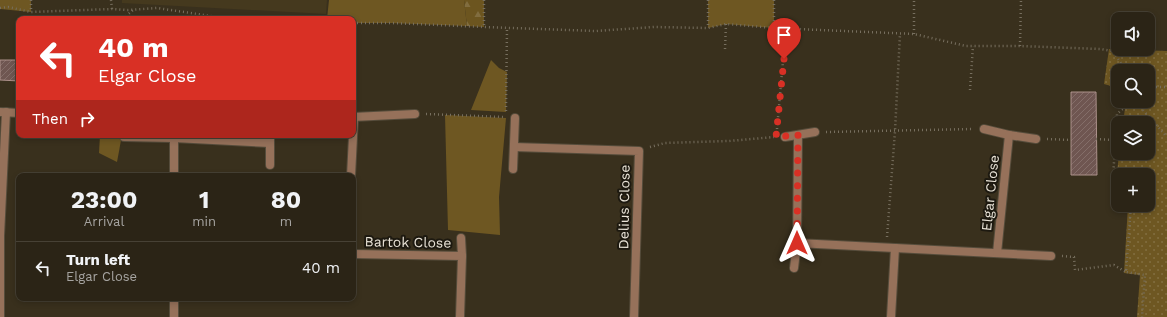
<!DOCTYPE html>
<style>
:root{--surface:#2b2416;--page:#332c1f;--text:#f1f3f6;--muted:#a6a4a1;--line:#474135}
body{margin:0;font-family:"Work Sans",sans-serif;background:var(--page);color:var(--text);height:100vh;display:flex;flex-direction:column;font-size:15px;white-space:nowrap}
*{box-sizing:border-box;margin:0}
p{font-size:13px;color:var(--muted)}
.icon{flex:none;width:22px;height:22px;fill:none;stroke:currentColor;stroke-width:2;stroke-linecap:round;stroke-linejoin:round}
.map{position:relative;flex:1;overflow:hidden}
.drawer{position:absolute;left:16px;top:173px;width:340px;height:128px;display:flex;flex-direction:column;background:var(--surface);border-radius:8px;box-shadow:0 2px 6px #0003,0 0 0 1px var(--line)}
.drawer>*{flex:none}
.top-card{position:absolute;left:16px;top:16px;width:340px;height:122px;border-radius:8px;box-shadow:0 2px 6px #0003,0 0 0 1px var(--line);background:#d93025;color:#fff;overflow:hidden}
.fabs{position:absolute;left:1111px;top:12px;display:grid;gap:8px}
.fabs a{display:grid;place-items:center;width:44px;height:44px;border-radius:8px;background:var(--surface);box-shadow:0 2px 6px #0003,0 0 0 1px var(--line);font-size:20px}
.pin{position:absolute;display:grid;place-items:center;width:34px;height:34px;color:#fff;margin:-41px -17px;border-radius:50% 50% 50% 0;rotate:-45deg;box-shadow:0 0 4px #0007}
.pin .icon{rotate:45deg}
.me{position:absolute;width:44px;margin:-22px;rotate:0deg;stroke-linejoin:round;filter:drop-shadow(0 0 3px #0008)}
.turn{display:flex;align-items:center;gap:14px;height:84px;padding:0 16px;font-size:18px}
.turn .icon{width:52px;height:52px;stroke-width:2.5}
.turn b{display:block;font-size:28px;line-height:34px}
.then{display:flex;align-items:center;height:38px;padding:0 16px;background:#0003;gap:8px;font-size:15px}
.eta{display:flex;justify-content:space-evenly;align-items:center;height:68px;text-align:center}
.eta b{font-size:24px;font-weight:700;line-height:28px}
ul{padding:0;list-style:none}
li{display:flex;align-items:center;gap:12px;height:52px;padding:0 16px;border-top:1px solid var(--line)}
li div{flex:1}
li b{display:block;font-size:15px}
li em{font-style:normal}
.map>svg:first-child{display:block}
.built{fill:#45391e}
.grass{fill:#6e5722}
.forest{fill:url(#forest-firs)}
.park{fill:url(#park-dots)}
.building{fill:url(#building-hatch);stroke:#ad918b}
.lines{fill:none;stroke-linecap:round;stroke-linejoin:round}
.street-casing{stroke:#554c3b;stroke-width:10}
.path{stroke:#776f5f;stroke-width:2.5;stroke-dasharray:1 3;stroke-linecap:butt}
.street{stroke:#96715a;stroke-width:8}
.route{stroke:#d93025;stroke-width:7;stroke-dasharray:0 12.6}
.labels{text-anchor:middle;stroke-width:4;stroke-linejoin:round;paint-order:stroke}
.street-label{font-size:14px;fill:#e8e2d6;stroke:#1d1910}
</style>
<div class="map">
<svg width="1167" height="317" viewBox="0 0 1167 317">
<defs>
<pattern id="forest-firs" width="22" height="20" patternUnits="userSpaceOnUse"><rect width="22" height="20" fill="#6c551f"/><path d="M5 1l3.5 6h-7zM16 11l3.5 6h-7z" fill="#816d3f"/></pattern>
<pattern id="park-dots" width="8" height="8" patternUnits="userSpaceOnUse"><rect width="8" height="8" fill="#6e5722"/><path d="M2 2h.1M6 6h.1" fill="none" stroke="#836f41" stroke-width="1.8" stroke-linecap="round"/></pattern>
<pattern id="building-hatch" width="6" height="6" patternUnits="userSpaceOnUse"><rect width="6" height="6" fill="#6f5651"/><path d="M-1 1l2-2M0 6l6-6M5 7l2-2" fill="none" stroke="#846e69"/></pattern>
</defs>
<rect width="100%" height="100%" fill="#39301d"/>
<path class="built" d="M122,0h205l-1,14 -204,-11z"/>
<g class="grass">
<path d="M0,0h31v12l-31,-3z"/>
<path d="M329,0h135l3,26 -76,-3h-38v-4h-26z"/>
<path d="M708,0h66v28l-48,-4 -18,4z"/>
<path d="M491,60l8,8 8,4 -1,40 -35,-2z"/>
<path d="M445,115l61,3 -7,79 1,38 -52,-5z"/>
<path d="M100,135h22l-5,27 -18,-9z"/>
</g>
<path class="forest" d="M464,0h20v27l-17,-1z"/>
<path class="park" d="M1109,49l58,2v266h-30l3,-42 -16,-2 4,-68h20v-30h-30v11l-2,-1 3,-32h29v-30h-25l3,-22h22v-30h-30v17l-14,-4z"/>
<g class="building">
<path d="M0,60h19v21l-19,-1z"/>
<path d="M1071,92h25l1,83h-26z"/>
</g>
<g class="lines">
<g class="street-casing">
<g id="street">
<path d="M0,112l19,1"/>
<path d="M353,117l62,-3"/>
<path d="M984,129l25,6 27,4"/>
<path d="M270,135v30"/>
<path d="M124,137l50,1 96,5"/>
<path d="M785,137l30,-5"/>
<path d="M174,138v38"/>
<path d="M514,147l125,4 -5,166"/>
<path d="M513,169l2,-51"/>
<path d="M351,176l3,-59"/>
<path d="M461,238l1,18"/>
<path d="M797,243l254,13"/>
<path d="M997,253l12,-118"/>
<path d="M353,254l109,2 -2,61"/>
<path d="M794,268l3,-25 1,-108"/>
<path d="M174,298v19"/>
<path d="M0,317v-81l6,-124"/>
<path d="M891,317l4,-69"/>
</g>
</g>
<g class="path">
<path d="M31,0v12"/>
<path d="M111,0l1,9"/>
<path d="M484,0v27"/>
<path d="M708,0v28"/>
<path d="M774,0v28"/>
<path d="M0,8l8,-1 23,5 81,-3 16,1 29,-2 74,11"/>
<path d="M123,19l10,-9"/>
<path d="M353,23h38l93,4 112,4 58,-4 54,1 18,-4 48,4 140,6 52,12h54l80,3 13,2 13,20"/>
<path d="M914,34v-34"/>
<path d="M1020,46l1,-46"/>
<path d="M725,49l1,-25"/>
<path d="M1148,87h19"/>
<path d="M970,90l3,-44"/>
<path d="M1135,101l32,36"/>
<path d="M506,111l1,-83"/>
<path d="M426,114l77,3"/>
<path d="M777,129l9,-102"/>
<path d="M826,132l147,-3"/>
<path d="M1047,139l24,1"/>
<path d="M1096,139l19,1"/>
<path d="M650,147l15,-4 64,-2 45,-4"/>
<path d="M1118,180l-5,-2 4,-64 15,-13"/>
<path d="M1131,205l-5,67 19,3 -3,42"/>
<path d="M887,237l8,-106 5,-97"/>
<path d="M1062,256l12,1 1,13 39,-5 12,7"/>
</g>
<use href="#street" class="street"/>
</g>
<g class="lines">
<path class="route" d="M784,59l-8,78 22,-2 -1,108"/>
</g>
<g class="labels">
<g class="street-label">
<text transform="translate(990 193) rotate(-84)" y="5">Elgar Close</text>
<text transform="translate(624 207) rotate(-89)" y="5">Delius Close</text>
<text transform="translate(408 242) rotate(1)" y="5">Bartok Close</text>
</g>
</g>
</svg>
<div class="fabs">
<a><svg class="icon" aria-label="sound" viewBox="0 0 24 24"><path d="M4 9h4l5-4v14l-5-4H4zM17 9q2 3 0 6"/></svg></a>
<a><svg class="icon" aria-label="search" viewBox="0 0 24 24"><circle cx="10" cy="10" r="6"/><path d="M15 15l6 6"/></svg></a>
<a><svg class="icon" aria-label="layers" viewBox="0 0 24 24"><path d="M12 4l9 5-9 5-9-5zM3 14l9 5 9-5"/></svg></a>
<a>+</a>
</div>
<div class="pin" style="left:784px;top:59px;background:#d93025"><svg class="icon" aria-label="arrive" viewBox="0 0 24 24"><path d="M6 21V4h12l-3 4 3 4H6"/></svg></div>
<svg class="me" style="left:797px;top:243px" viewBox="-20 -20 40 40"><path d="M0-17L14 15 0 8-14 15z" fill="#d93025" stroke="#fff" stroke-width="4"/></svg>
<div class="top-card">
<div class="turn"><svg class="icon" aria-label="left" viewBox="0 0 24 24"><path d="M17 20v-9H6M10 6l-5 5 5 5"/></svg><div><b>40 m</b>Elgar Close</div></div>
<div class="then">Then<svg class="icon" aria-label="right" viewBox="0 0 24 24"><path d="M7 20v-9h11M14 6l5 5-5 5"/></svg></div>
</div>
<section class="drawer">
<div class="eta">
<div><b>23:00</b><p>Arrival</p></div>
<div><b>1</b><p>min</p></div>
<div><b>80</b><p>m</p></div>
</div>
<ul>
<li><svg class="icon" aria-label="left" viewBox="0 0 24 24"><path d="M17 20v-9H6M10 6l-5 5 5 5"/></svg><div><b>Turn left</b><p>Elgar Close</p></div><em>40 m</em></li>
</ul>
</section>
</div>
